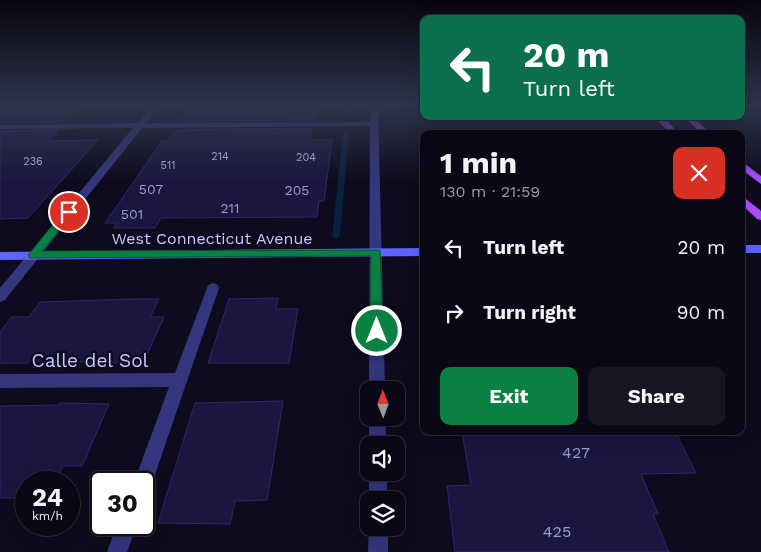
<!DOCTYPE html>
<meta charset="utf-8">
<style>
:root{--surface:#0a0816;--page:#181623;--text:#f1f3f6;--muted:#999aa1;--line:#2a2935;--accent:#0b8043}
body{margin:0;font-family:"Work Sans",sans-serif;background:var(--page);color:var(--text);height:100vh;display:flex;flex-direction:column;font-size:19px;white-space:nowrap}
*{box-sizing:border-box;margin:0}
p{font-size:16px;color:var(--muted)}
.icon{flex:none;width:28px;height:28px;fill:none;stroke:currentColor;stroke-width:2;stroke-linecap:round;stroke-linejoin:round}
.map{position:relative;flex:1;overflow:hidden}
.panel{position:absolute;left:420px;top:130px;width:325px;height:305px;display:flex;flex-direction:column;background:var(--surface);border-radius:10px;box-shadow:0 5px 20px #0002,0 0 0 1px var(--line)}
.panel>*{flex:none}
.guide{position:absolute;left:420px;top:15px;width:325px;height:105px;border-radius:10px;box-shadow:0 5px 20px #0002,0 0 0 1px var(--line);background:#0b6e4f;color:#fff;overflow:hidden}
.needle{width:32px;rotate:359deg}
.tools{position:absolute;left:360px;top:381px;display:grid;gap:10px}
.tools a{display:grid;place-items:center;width:45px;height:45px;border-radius:10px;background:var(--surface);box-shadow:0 5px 20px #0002,0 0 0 1px var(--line);font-size:25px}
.speed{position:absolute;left:15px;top:471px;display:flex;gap:10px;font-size:25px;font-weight:700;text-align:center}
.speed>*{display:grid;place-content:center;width:65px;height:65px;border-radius:50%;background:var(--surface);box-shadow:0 5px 20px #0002,0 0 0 1px var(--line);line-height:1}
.speed small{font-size:12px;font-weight:400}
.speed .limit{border:2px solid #111;border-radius:8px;background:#fff;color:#111}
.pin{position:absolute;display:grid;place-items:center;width:42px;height:42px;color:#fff;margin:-21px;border:2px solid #fff;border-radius:50%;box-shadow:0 1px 5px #0007}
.me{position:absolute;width:55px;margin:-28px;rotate:0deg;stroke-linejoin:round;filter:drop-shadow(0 0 4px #0008)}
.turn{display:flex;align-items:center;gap:18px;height:105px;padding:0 20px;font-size:22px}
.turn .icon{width:65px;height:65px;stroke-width:2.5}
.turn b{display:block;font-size:35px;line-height:42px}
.round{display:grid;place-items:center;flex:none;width:52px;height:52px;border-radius:10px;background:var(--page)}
.headline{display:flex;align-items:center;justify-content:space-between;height:85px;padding:0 20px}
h1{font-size:30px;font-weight:700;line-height:38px}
.primary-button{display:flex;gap:10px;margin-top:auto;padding:10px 20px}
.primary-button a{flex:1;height:58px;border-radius:10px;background:var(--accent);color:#fff;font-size:20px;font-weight:700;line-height:58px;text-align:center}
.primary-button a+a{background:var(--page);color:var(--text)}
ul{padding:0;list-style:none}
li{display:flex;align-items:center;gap:15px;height:65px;padding:0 20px}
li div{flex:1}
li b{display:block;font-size:19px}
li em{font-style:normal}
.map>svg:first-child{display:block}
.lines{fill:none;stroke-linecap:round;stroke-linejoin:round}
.stream{fill:#09203e;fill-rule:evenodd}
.building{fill:#1b163f;stroke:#30276c}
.street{fill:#34367e;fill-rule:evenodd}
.secondary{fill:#5e65ff;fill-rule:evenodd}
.primary{fill:#b04eff;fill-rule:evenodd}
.route{fill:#0b8043;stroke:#07532c}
.labels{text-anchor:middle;stroke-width:5;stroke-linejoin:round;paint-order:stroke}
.far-number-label{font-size:11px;fill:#9e9bcf}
.number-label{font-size:14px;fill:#9e9bcf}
.street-label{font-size:16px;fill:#c9c7ff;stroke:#0d0b1d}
.near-number-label{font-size:16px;fill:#9e9bcf}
.near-street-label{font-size:19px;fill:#c9c7ff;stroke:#0d0b1d}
</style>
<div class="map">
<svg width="761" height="552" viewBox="0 0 761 552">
<rect width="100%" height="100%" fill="#0d0b1d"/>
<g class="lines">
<g class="stream">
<path d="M346,105h6l-1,12 -3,2 -3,-2z"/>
<path d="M346,131l3,2 -9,103 -4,3 -4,-3 11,-103z"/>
</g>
</g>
<g class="building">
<path d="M0,105h86l-19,17 -67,1z"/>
<path d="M192,105h126l-4,15 -133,1z"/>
<path d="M312,128l-3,12h23l-8,61h-5l-2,16 -156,1 -6,10h-42l4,-5h-12l57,-82h6l8,-11z"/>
<path d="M58,130l-11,11 51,-1 -70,78 -28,1v-88z"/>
<path d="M278,298l-2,11h22l-9,54h-81l21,-64z"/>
<path d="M135,299h24l-9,18h14l-20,44h-20l-1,2 -94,-2 -1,2h-28v-31l11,-15h18l11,-15z"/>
<path d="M283,401l-16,99 -32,1 -5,23 -72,-1 37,-120z"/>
<path d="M60,403l49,1 -27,62h-19l-8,16h-29v16h-26v-92l59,-1z"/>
<path d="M462,431h213l21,42 -55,1 17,40h-5l16,38h-214l-8,-66 24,-1z"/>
</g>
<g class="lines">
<g class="street">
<path d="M153,105h8l-15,18 224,-1v-17h8l7,285h-16l1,-264 -228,2 -137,172 -5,2v-14l133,-160 -133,1v-4l138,-2z"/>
<path d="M213,283l5,2 1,3 -69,201 -6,2v-9h-10l35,-95 -169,1v-14l175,-1 32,-85 1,-3z"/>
<path d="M369,418h16l2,27h-18z"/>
<rect x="369" y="472" width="18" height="28"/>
<path d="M117,525h20l-10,27h-20z"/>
<path d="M369,527l19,1v24h-20z"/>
</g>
<g class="secondary">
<rect x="741" y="245" width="20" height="8"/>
<path d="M424,248v8l-424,4v-8z"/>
</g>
<g class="primary">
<path d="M654,116h9l16,18h-9z"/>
<path d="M683,116h9l19,18h-9z"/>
<path d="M741,161l20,15v8l-20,-15z"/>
<path d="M741,195l20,16v9l-4,-1 -16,-15z"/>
</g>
</g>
<linearGradient id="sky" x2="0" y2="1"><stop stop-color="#070610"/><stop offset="0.58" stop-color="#2f344c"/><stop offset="1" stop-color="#2f344c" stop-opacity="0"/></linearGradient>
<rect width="761" height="182" fill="url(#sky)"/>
<path class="route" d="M69,209l5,3 -32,39 338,-1 3,81 -2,4 -4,1 -5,-1 -2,-4 1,-75 -341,2 -2,-3 2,-2 35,-43z"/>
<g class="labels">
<g class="far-number-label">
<text x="220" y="160">214</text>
<text x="306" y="161">204</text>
<text x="33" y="165">236</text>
<text x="168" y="169">511</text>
</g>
<g class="number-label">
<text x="151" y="194">507</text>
<text x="297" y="195">205</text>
<text x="230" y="213">211</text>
<text x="132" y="219">501</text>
</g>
<g class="street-label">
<text x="212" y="244">West Connecticut Avenue</text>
</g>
<g class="near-number-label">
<text x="576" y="458">427</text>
<text x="557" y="537">425</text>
</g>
<g class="near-street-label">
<text x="90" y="367">Calle del Sol</text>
</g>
</g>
</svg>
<div class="tools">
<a><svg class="needle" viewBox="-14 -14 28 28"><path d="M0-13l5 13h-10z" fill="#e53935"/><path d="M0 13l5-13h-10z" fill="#999aa1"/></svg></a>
<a><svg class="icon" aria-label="sound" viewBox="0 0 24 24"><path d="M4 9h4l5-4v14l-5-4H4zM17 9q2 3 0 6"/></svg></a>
<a><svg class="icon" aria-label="layers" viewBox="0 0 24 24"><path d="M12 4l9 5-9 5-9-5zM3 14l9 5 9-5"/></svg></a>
</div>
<div class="speed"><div>24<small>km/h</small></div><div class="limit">30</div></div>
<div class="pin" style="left:69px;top:212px;background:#d93025"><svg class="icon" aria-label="arrive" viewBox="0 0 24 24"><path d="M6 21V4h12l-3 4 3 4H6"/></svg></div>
<svg class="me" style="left:377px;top:331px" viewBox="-20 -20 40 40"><circle r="17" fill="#0b8043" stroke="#fff" stroke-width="3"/><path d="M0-11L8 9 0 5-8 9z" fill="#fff"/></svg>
<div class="guide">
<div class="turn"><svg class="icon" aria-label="left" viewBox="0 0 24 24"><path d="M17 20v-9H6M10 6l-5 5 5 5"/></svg><div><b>20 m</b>Turn left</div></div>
</div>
<section class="panel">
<div class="headline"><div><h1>1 min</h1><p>130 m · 21:59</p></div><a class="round" style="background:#d93025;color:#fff"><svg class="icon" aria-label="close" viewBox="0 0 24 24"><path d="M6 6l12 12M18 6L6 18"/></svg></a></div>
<ul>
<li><svg class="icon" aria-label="left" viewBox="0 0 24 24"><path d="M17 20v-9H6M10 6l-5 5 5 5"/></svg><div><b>Turn left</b></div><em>20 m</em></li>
<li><svg class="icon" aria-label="right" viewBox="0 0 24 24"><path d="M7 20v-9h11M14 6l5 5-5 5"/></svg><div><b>Turn right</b></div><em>90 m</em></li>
</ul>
<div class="primary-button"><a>Exit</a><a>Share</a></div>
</section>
</div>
